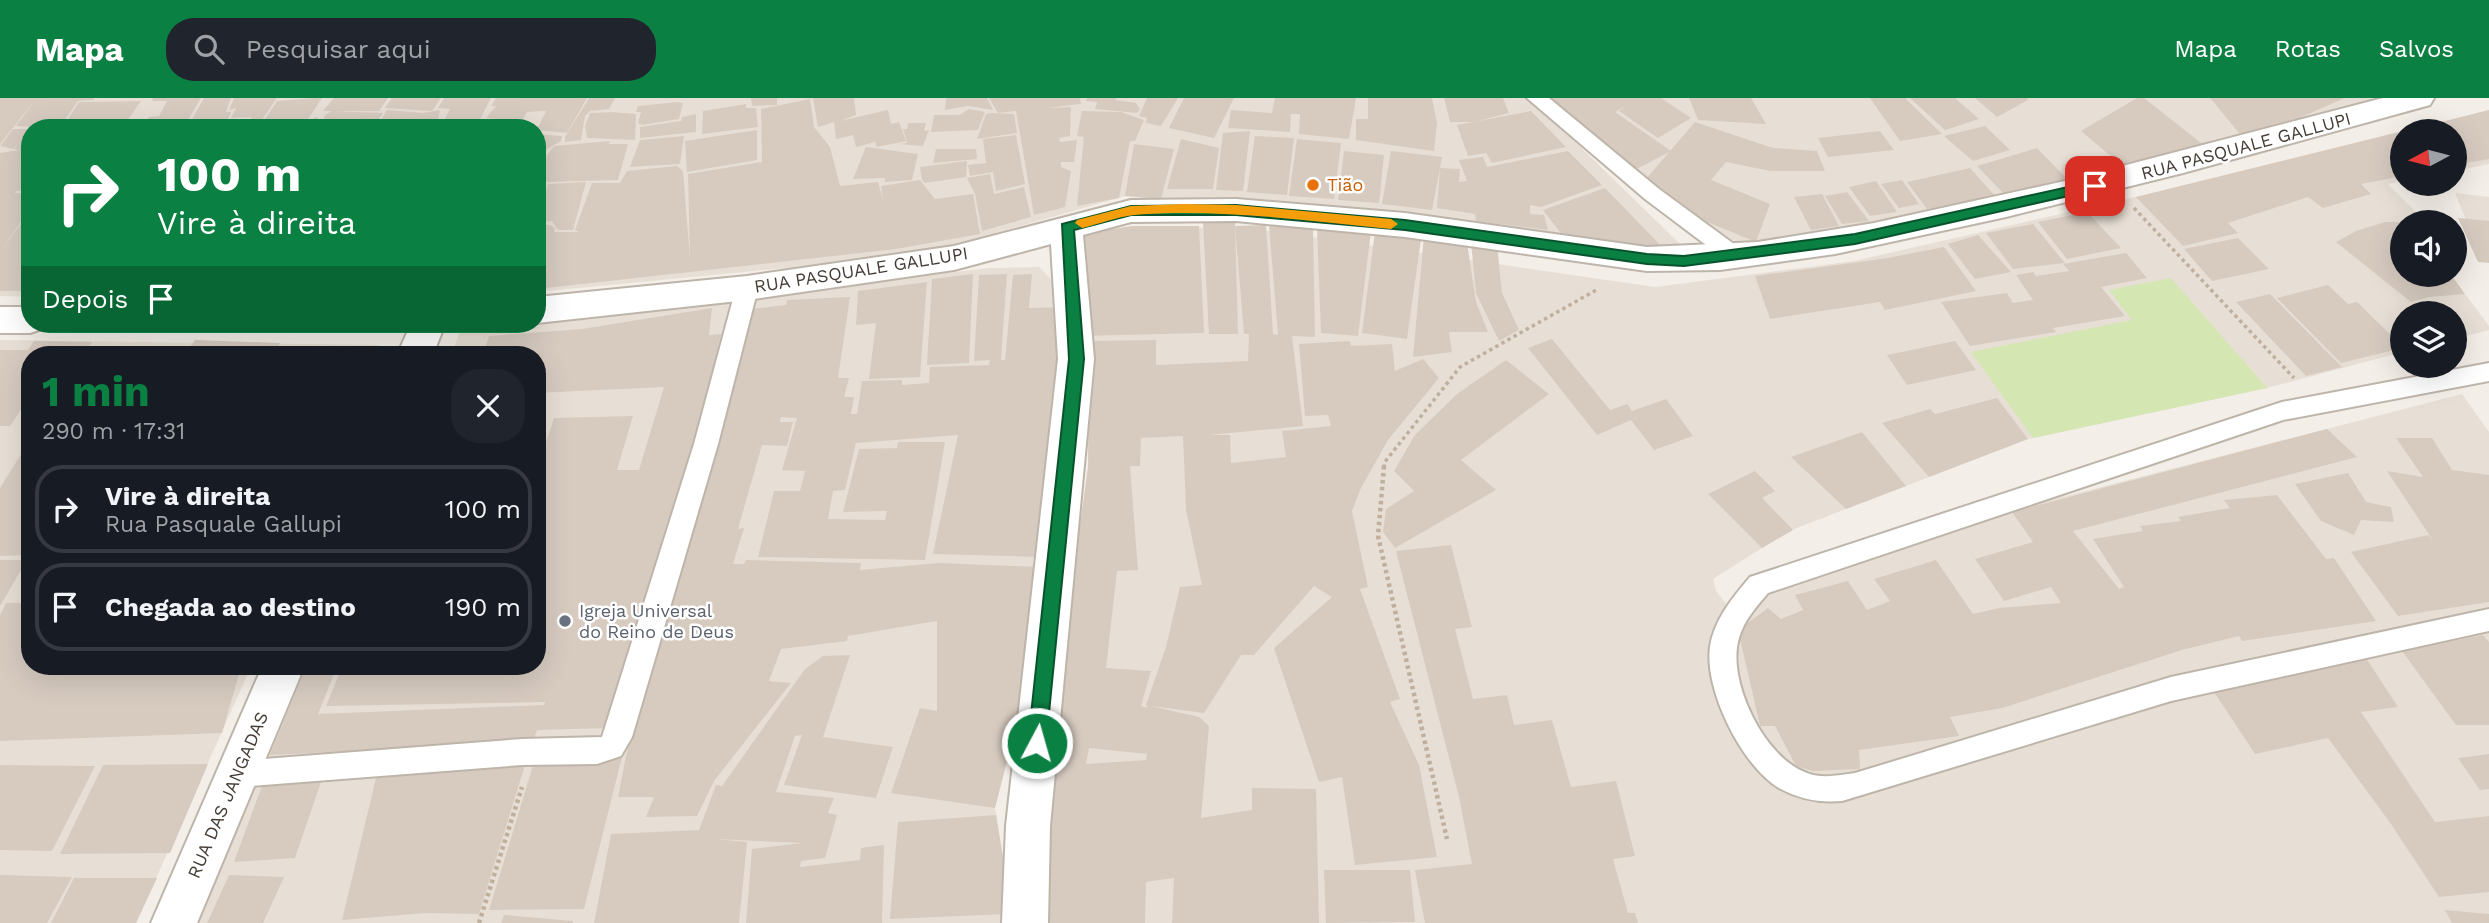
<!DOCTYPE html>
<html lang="pt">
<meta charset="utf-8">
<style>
:root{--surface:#171b24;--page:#20242c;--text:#f1f3f6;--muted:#9ea1a6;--line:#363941;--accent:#0b8043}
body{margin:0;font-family:"Work Sans",sans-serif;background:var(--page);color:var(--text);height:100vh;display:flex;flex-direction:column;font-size:26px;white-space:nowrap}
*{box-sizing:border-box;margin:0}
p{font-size:23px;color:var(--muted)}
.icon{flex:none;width:38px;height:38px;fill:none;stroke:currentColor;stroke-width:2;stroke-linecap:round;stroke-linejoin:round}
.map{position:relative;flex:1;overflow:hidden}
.side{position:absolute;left:21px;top:248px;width:525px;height:329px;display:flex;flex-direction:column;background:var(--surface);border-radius:28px;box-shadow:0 7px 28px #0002}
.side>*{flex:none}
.top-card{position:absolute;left:21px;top:21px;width:525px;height:214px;border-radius:28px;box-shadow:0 7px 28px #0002;background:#0b8043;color:#fff;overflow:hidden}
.needle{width:46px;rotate:263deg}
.fabs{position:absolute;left:2390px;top:21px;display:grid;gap:14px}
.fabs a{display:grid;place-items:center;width:77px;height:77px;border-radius:50%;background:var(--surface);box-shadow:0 7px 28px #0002;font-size:35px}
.pin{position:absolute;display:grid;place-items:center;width:60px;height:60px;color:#fff;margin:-30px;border-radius:14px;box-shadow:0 4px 10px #0006}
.me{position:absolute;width:77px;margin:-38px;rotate:6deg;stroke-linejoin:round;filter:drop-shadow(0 0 5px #0008)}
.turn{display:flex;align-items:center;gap:24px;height:147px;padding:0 21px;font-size:32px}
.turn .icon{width:91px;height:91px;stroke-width:2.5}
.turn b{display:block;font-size:49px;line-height:60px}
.then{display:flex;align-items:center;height:66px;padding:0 21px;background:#0003;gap:14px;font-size:26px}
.round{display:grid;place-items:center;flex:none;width:74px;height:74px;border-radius:28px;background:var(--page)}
.overview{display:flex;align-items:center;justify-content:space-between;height:119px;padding:0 21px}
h1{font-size:42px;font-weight:700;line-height:52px;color:var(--accent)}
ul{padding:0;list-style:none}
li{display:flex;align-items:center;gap:21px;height:88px;margin:0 14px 10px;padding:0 7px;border:4px solid var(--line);border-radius:28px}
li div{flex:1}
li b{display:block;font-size:26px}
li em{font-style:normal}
header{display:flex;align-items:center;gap:42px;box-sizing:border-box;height:98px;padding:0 35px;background:var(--accent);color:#fff}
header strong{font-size:33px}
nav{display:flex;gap:38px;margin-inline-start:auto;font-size:24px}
.search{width:490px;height:63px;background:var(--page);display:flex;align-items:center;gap:18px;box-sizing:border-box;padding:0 24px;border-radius:28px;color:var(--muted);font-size:26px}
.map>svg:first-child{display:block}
.residential{fill:#e7dfd5}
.green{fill:#d4e6b1}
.building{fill:#d7cbc0;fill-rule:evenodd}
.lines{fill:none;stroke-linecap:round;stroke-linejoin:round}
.lane-casing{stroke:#beb5aa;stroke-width:4}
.street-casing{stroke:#beb5aa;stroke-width:4}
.path-far1{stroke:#bfaf9c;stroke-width:3.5;stroke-dasharray:3.5 3.5;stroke-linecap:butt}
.path{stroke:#bfaf9c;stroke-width:4.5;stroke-dasharray:3.5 3.5;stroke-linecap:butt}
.lane{fill:#fff;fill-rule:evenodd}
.street{fill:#fff;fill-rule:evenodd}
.route{fill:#0b8043;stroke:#07532c;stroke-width:2}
.slow{fill:#f59e0b}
.food-dot{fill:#e8710a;stroke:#fff;stroke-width:2.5}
.worship-dot{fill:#6b7280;stroke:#fff;stroke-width:2.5}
.labels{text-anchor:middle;stroke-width:5;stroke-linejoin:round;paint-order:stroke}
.street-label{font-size:18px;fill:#463e36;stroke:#fff}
.food-label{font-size:18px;fill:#c56008;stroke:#fff;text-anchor:start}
.worship-label{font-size:18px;fill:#5b616d;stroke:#fff;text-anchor:start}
</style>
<header>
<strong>Mapa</strong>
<div class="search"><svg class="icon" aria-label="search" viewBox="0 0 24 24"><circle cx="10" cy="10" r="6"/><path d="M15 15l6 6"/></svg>Pesquisar aqui</div>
<nav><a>Mapa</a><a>Rotas</a><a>Salvos</a></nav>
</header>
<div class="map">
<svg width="2489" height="825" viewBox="0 0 2489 825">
<rect width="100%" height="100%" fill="#f3eee7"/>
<g class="residential">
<path d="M0,0h1530l149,145 -5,9 -162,-24 -387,-32 -205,59 -383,37v-164h-507v169l-30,-1z"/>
<path d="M1547,0h840l-392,104 -240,43 -25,-5 -26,-12z"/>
<path d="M2489,12v54l-34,7v-40h-52v50l-15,3 38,38h-23v53h48l38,51v4l-34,9v-26h-52v39l-136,36 -239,51 -239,92 -76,48 3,12 11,14 6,4 17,-2 47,-28 88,-25 162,-53 415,-107 27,38v491h-1442l-1,-157 42,-298v-66l-15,-167 60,-9 124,3 398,58 199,-26 298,-68z"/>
<path d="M2455,95l34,4v65h-6z"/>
<path d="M1039,169l14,14 14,26 -41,379 -31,122 12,74v41h-812l106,-256h236v-312h-86l9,-24 530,-63z"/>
<path d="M0,242l379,5 3,10h-352v312h221l-115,256h-136z"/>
</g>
<path class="green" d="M2171,180l96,110 -234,50 -62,-86 161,-32 -23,-30z"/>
<g class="building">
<path d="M0,0h94v2l-16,1 -19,27 -43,-2 19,-26 -35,44z"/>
<path d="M153,0h48l-16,27 -43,2 7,-10 10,-1 8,-15h-15z"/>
<path d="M204,0h27l-5,14h5l-3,7 -38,4z"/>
<path d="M234,0h43l-21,30h-11l7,-11 -21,1 5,-10 -7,2z"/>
<path d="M315,0h7l-14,21 -48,8 17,-26z"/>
<path d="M334,0h54l-9,13h-56z"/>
<path d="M392,0h49l-9,13 -47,-3z"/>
<path d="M444,0h47l-13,25h4l-2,5h-40l10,-19 -12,-1z"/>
<path d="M496,0h91l-20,35 -30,-3 9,-19 -19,1 -5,9 -36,-3 10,-12h-5z"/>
<path d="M589,0h26l-6,11 -19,2 -5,5 -4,24 -16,2v-5z"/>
<path d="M751,0h26v7l-25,1z"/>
<path d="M813,0h41l2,17 -16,6 48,-11 3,14 8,-2 7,19 -29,6 -2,-5 -19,5 -3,-12 -17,4 -2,-17 -16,5z"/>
<path d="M946,0h41l6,12 -25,-4 -23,4z"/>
<path d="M989,0h91l1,6 -34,4 24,-1 -1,29 -11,2 1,4 17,-2 -3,22h-13v5l10,4 -6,36 -31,8 -18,-104 -18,2z"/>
<path d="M1087,0h30l-2,2 21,3 4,6 -3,4 -42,-4 2,-7 -11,-1z"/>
<path d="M1147,0h31l-17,28 -15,-3 1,-5 -8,-2z"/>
<path d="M1184,0h50l-20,40 -45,-10z"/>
<path d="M1275,0h81l-7,41 -50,-5 1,-20h-9l-1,18 -62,-4 3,-18 41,3z"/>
<path d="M1368,0h64l5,25 -3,28 -78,-11v-21h12z"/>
<path d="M1444,0h59l6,15 -35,9h-24z"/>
<path d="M1547,0h114l30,20 -33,20 -39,-27 6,-4 -10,5 56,39 -38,20z"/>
<path d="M1689,0h62l15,26 -68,-4z"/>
<path d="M1870,0h35l37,36 -42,7z"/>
<path d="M1910,0h45l24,21 -34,11z"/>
<path d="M1975,0h52l1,2 -31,17z"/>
<path d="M2137,0h7l61,48 -79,23 -45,-38z"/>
<path d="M2210,0h135l-46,20 -59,16z"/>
<path d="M810,1l4,28 16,20 10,39 38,-4 5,18 -2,-14 39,-6 15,19 38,-5 7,40 -84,15 -359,40v-65l13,1 5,3 -1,4h25l-4,-2 17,-47h28l7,-12 50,-5 6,5 7,88 -2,-85 74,-12 -1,-53z"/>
<path d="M141,3l-19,27h-60l17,-26z"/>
<path d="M678,4l5,1 -4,16 -37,6 -4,-2 3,-11h-5l2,-6z"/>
<path d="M746,6v4h10l2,19 -56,7 1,-23z"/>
<path d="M969,11l16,3 -7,18 -47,2 3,-17h25z"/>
<path d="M387,12l36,3 17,-3 -2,11 -57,-1z"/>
<path d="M2489,12v49l-34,6v-34h-49z"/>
<path d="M332,13l51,2 -10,15h-47l-2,-12z"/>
<path d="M1082,13l39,1 23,8 -9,21h-5l-11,57 -42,8 7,-69 -7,-1z"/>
<path d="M1531,13l35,36 -74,16 -6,-10 -18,3 -11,-31z"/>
<path d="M612,14l24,2 -1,26 -48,-2 -2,-12 5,-13z"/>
<path d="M992,15l22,1 3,19 -40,6 9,-25z"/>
<path d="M696,16v18l-56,6v-11l41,-6 1,-4z"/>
<path d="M317,19l5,11h-47l11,-5 6,4z"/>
<path d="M247,22l-5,8h-46l2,-4z"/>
<path d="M488,24l21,3h26l-1,3h-48z"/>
<path d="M1695,24l78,26 44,3 8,20h-55l-44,-9 -15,18 59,24 -14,38 -68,-28 3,-3 -45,-32z"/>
<path d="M398,25l38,1 -3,4h-38z"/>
<path d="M908,25h18l-2,8 5,-1 -6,16 -24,-2 8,-1 -4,-14h4z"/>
<path d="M1985,28l25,24 -37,11 -29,-25z"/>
<path d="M13,31h14l3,4v58h-14l-1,2h15v15l-29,43 29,-40v80h-30v-138l19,-3 -5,-1 6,-8 -7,8 -13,-3z"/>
<path d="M757,32v30l-70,12 -2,-31z"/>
<path d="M1250,33l-7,60 -27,-1 7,-57z"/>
<path d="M1880,33l14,19 -66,7 -10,-19z"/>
<path d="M2403,33v45l-42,8 10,10 -48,14 -15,-11 -80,26 10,10 -55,13 -47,-49z"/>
<path d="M537,36l25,2 -1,5 -24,14z"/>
<path d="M1016,37l9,49 -29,7 -3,-19 -23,4 -2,-11 18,-2 -3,-24z"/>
<path d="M684,38l-4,28 -50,3 10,-27z"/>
<path d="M1255,38l39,2 -7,57 -40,-3z"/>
<path d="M1181,41l38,9 -6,41h-46z"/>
<path d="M1297,41l44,4 -7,56 -45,-3z"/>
<path d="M610,43l-1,3h19l-10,36 -71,2 -4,-4 4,-23 7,-9z"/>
<path d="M1134,46l40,5 -13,50 -36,-3z"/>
<path d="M866,49l52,7 -6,26 -27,2v-4l-32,1z"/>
<path d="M2037,50l33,34 -65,13 -28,-29z"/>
<path d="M936,51h40l1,10 -44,4z"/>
<path d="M1344,53l40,4 -5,48 -41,-3z"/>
<path d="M1391,53l51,6 -2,11 20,1 -1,13 8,-1 -8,-21 24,-3 4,10 81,-16 34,34 -61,22 -11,-2v9l14,1 4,15 -72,-9 -1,-7 -38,-6 3,-40 -8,42 -50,-6z"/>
<path d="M542,59l-3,21 7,6 -9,20v-46z"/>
<path d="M967,63l-1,16 -41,6 -3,-3 -2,-13z"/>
<path d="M1970,70l26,29 -69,12 -20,-27z"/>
<path d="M990,76l4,20 30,-7 7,30 -49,14 -7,-37 -8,-16z"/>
<path d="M1902,82l17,24 -20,4 -18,-24z"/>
<path d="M1876,83l21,31 -27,4 -21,-29z"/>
<path d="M586,84l-13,48h-15l-6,-9 -15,1 11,-38z"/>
<path d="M1605,90l62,64 -104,-16 -20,-26z"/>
<path d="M1847,94l22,29 -27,3 -17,-28z"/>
<path d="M1822,96l17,32 -28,4 -17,-33z"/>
<path d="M2087,114l34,36 -54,11 -29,-37z"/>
<path d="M2458,120l31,3v42l-11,-1z"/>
<path d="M1235,123l3,113h-29l-6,-111z"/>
<path d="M2385,124h18v53h48l14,19 -36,3 -18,5 -75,-60 20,-11z"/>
<path d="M2033,126l32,39 -52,6 -27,-36z"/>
<path d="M1266,127l7,109 5,1 -9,-110h44l2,112 -23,-1 11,90 -94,9h21l1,28 55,-6 -4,-26 49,-5 -3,-11 -23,1 -6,-72 51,-3 1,5 41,-2 3,27 28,-12 16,19 -51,62 -27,48 -9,23 16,76 -8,2 40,110 -10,3 29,63 18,92 -82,8 -13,-88 -23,5 -45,-134 58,-51 -18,-11 -60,69h-13l-37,58 -53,-7 48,11 10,9 -8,92 51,-8v-22l64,1 3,134h-147l2,-45 -28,4 -1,41h-98l-1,-157 42,-298 2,-127 66,-1v25l92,-4 1,-27h-5l-9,-108zM1183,338l3,74 16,75 -22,2 -14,60 -20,58 2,3 -7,-2 10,-35 -45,-3 11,-97 21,-1 -8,-104h10l1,-28zM1089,650l58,6 -1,6 -60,4z"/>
<path d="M1133,128h66l5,107 -122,3 2,-32h6v-11l-14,1 -3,-59z"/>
<path d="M1317,129l54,4 -13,105 -37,-3z"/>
<path d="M1375,134l46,7 -14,100 -45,-6z"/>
<path d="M1978,137l33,37 -36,7 -27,-35z"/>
<path d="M1424,138l43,7 9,59 12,30h-39l3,20 -39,5z"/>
<path d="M2238,140l31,31 -57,12 -28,-32z"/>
<path d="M1471,144l26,2 5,49 17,37 -20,11 -23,-48z"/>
<path d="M1944,149l32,44 -91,19 -5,-8 -110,17 -15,-43 133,-18z"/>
<path d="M2126,155l21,25 -46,9 24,29 -72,12 3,4 -86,14 -29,-44 66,-9 6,10 20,-3 -17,-25 17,-3 3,4 33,-5 -6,-7z"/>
<path d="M973,176l-4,89 -42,2 5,-86z"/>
<path d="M1007,176l-6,86h4l8,-85 19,-1 -3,34 38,-1 -26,250 -108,-3 25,-119 -102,8 -11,47 -12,1 -5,28 57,1 2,-9 -44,1 16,-63 38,-1 1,-6h47l-20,118 -167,-3 16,-66h26l5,-20 -23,-1 15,-52 -16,-1 -1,5h13l-6,24 -25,-1 -24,84 6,-1 -11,36h11l2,-4 115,3 -1,7 79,-7 101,4 -14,119 -31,122 -104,-15 29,-85 17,3v-90l-89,15 -1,5 -66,8 -12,32 22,2 -77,98 -17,35 -51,1 8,-20h-36l8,-41 37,-123 1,-29 60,-183 28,-112 34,-4 1,-5 63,-3 -12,81h11l-5,19h10l-3,17h6l5,-33 40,-1v5l27,-2 1,-16 59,-2 1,-5 -16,1 5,-86z"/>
<path d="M927,184l-7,95 -51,2 7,-56 -20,2 2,-34z"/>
<path d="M2328,187l20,19 9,-2 43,42 -10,2 4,4 -53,13 -64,-65z"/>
<path d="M2270,196l72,73 -36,9 -70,-74z"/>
<path d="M712,210l-3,27 12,-1 -11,50 -36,136h-6l-61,208 -70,2 -4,12 -263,13 36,-88h31l-19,47 226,-9 1,-3 -219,4 16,-39h195v-197l17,-52 79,-2 -16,54h22l25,-83 -127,6v-38h-54l6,-19 93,-7z"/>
<path d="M1552,241l58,71 17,-6 5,7 34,-12 27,37 -39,14 -23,-30 -34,15 -69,-87z"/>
<path d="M195,242l85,3 -4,8 63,4h-309v41l-20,30h-10v-76h28l6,-9 58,1 -3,5 99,3z"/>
<path d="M1955,243l21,29 -69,15 -20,-30z"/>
<path d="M1506,262l43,34 -88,66 35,30 -101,58 -12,-16 3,-23 28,-18 -20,-20 21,-36 42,-41z"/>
<path d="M1997,300l31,41 -99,38 -47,-54 48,-14 5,5z"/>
<path d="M2327,331l30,28 -284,74 46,58 5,-2 -31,-48 50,-8 -3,-5 41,-5 -3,-4 52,-9 -6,-8 53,-5 49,64 8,-1 42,63 -134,20 -3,-5 -57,14 -180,58 -52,9 9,19 -100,14 1,19 -47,2 -17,-5 -21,-40h-15l-22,-96 30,-22 13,11 22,-9 -8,-15 53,-14 19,29 23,-9 -16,-22 62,-19 37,54 26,-6 62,-5 -10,-16 -47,14 -29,-42 58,-17 -21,-30z"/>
<path d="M1862,334l44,54 -60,23 -55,-52z"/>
<path d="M2396,340h36l20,32 37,5v127l-91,14 -47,-64 77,-17 6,7 -47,-71 36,6z"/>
<path d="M30,342v115l-30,1v-68z"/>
<path d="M1755,373l20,20 -13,7 31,32 -31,18 -54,-54z"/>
<path d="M2348,375l18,29 25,5 3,15 -33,-2 -7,15 -33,-14 -26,-37z"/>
<path d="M1451,447l21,82 -17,2 18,70 34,-4 7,30 38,-5 19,67 45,-6 19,75 -22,3 15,54h7l3,10h-213l-10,-53 57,-6 -13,-67 -63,-246z"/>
<path d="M0,462h27l-27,46z"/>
<path d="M6,505h24v64h54l-2,3 11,-3h148l-19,66 -222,8v-126z"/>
<path d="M2483,537l6,7v83h-33l-54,-74z"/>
<path d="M850,557l-27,82 70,10 -17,51 -92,-13 18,-50 -7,1 -19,56 58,6 -6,15 9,2 -12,43 -24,3 -1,6 60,-7 1,-12 23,-3 -2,78h-136l6,-74 50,-6 -87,-4 32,3 -8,81h-145l17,-89 88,-4 17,-45 6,1 83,-117 18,-13z"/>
<path d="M2366,560l32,49 -37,5 74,110 54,-6v76l-50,5 -48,-73 -63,-86 -73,16 -43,-65z"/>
<path d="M2489,656v35l-9,1 -22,-32z"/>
<path d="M622,659l-38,152 -95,1 46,-151z"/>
<path d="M526,664l-47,152 -54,-1 -83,7 34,-142z"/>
<path d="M208,666l-38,89 -110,1 43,-89z"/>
<path d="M0,667l95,1 -43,85 -52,-1z"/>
<path d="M322,681l-27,79 -61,4 29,-79z"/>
<path d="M996,717l11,67v32l-117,5 8,-97z"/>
<path d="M1324,772h86l5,52 -89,1z"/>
<path d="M0,777l72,2 -25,46h-47z"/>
<path d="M229,777l55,2 -21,46h-56z"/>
<path d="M74,780h83l-21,45h-85z"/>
<path d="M2445,812l44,4v9h-37z"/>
<path d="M504,817l69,6v2h-72z"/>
</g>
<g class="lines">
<g class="lane-casing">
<g id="lane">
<path d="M1527,0h22l110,91 83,61 3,5 -3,5h-16l-81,-61z"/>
<path d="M747,182l8,2 3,6 -40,156 -86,293 -11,19 -24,8 -75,1 -285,22 -10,-4 -4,-9 4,-9 10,-4 285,-22 80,-2 92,-293 42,-156 3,-6z"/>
<path d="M2489,265v18l-206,39 -515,173c-11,13 -24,27 -29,45 -13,42 25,120 68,135 15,6 33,2 48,0l316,-96 318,-68v22l-318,70 -329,100c-23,2 -43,-2 -63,-13 -37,-22 -75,-98 -69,-141 4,-27 23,-50 40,-70l532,-175z"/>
</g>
</g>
<g class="street-casing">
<g id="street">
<path d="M2383,0h51l-4,7 -247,68 -177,44 -171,37 -115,16 -73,1 -242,-34 -169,-16 -105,1 -48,13 11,124 -44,467 -2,97h-46l4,-97 52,-467 -7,-115 -97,26 -207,30 -210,23v-26l210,-21 207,-30 177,-46 105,-1 169,14 242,34 111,-5 116,-19 191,-42z"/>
<path d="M0,209h30v17h15l-3,5 -12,4h-30z"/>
<path d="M411,226h34l-12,31h-36z"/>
<path d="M262,569h42l-107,256h-46z"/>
</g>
</g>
<g class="path-far1">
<path d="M2134,110l160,170"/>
<path d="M1384,370v-5l76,-96 138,-78"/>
</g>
<g class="path">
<path d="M1384,368l-6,70 69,303"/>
<path d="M479,825l43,-136"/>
</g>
<use href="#lane" class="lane"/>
<use href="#street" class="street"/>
</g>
<path class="route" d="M2095,83l6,5 -2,3 -244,55 -171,22 -37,-2 -242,-34 -169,-15h-105l-57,15 10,129 -38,384 -3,6 -6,3 -6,-3 -3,-6 41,-384 -7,-135 69,-18 105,-1 169,15 242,34 37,2 171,-22z"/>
<path class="slow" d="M1184,106l52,1 155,14 7,5 -7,5c-84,-8 -172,-21 -257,-14 -17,2 -35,9 -52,13l-7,-5 2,-3 54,-14z"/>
<circle class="food-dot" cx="1313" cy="87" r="7"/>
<circle class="worship-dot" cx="565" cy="523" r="7"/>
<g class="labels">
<g class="street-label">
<text transform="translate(2246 48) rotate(-15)" y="6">RUA PASQUALE GALLUPI</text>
<text transform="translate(861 172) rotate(-9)" y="6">RUA PASQUALE GALLUPI</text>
<text transform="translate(228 697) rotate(-67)" y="6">RUA DAS JANGADAS</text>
</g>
<g class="food-label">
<text x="1327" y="93">Tião</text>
</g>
<g class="worship-label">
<text x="579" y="519">Igreja Universal<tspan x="579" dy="21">do Reino de Deus</tspan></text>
</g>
</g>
</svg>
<div class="fabs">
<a><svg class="needle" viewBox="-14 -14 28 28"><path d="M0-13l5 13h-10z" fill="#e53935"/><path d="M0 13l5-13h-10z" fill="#9ea1a6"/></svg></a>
<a><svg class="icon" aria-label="sound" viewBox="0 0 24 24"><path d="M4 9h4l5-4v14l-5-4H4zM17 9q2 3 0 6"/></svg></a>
<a><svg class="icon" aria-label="layers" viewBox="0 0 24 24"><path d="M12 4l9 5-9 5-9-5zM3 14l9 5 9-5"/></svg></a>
</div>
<div class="pin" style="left:2095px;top:88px;background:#d93025"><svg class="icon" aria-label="arrive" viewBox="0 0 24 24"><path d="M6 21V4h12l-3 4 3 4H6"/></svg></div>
<svg class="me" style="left:1037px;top:645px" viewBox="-20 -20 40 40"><circle r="17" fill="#0b8043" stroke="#fff" stroke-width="3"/><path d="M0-11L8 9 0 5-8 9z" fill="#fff"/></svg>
<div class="top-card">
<div class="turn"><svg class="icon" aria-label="right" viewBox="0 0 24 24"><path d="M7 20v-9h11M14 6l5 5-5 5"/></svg><div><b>100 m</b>Vire à direita</div></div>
<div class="then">Depois<svg class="icon" aria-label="arrive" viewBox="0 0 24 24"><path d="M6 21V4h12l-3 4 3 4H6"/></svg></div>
</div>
<section class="side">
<div class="overview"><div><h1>1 min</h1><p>290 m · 17:31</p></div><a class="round"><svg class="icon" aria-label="close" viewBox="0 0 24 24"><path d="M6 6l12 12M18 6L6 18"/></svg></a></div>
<ul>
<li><svg class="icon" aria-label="right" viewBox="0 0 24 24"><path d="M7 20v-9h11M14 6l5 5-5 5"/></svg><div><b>Vire à direita</b><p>Rua Pasquale Gallupi</p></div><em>100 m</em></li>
<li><svg class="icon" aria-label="arrive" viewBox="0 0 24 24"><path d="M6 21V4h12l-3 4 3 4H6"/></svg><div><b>Chegada ao destino</b></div><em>190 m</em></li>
</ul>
</section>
</div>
